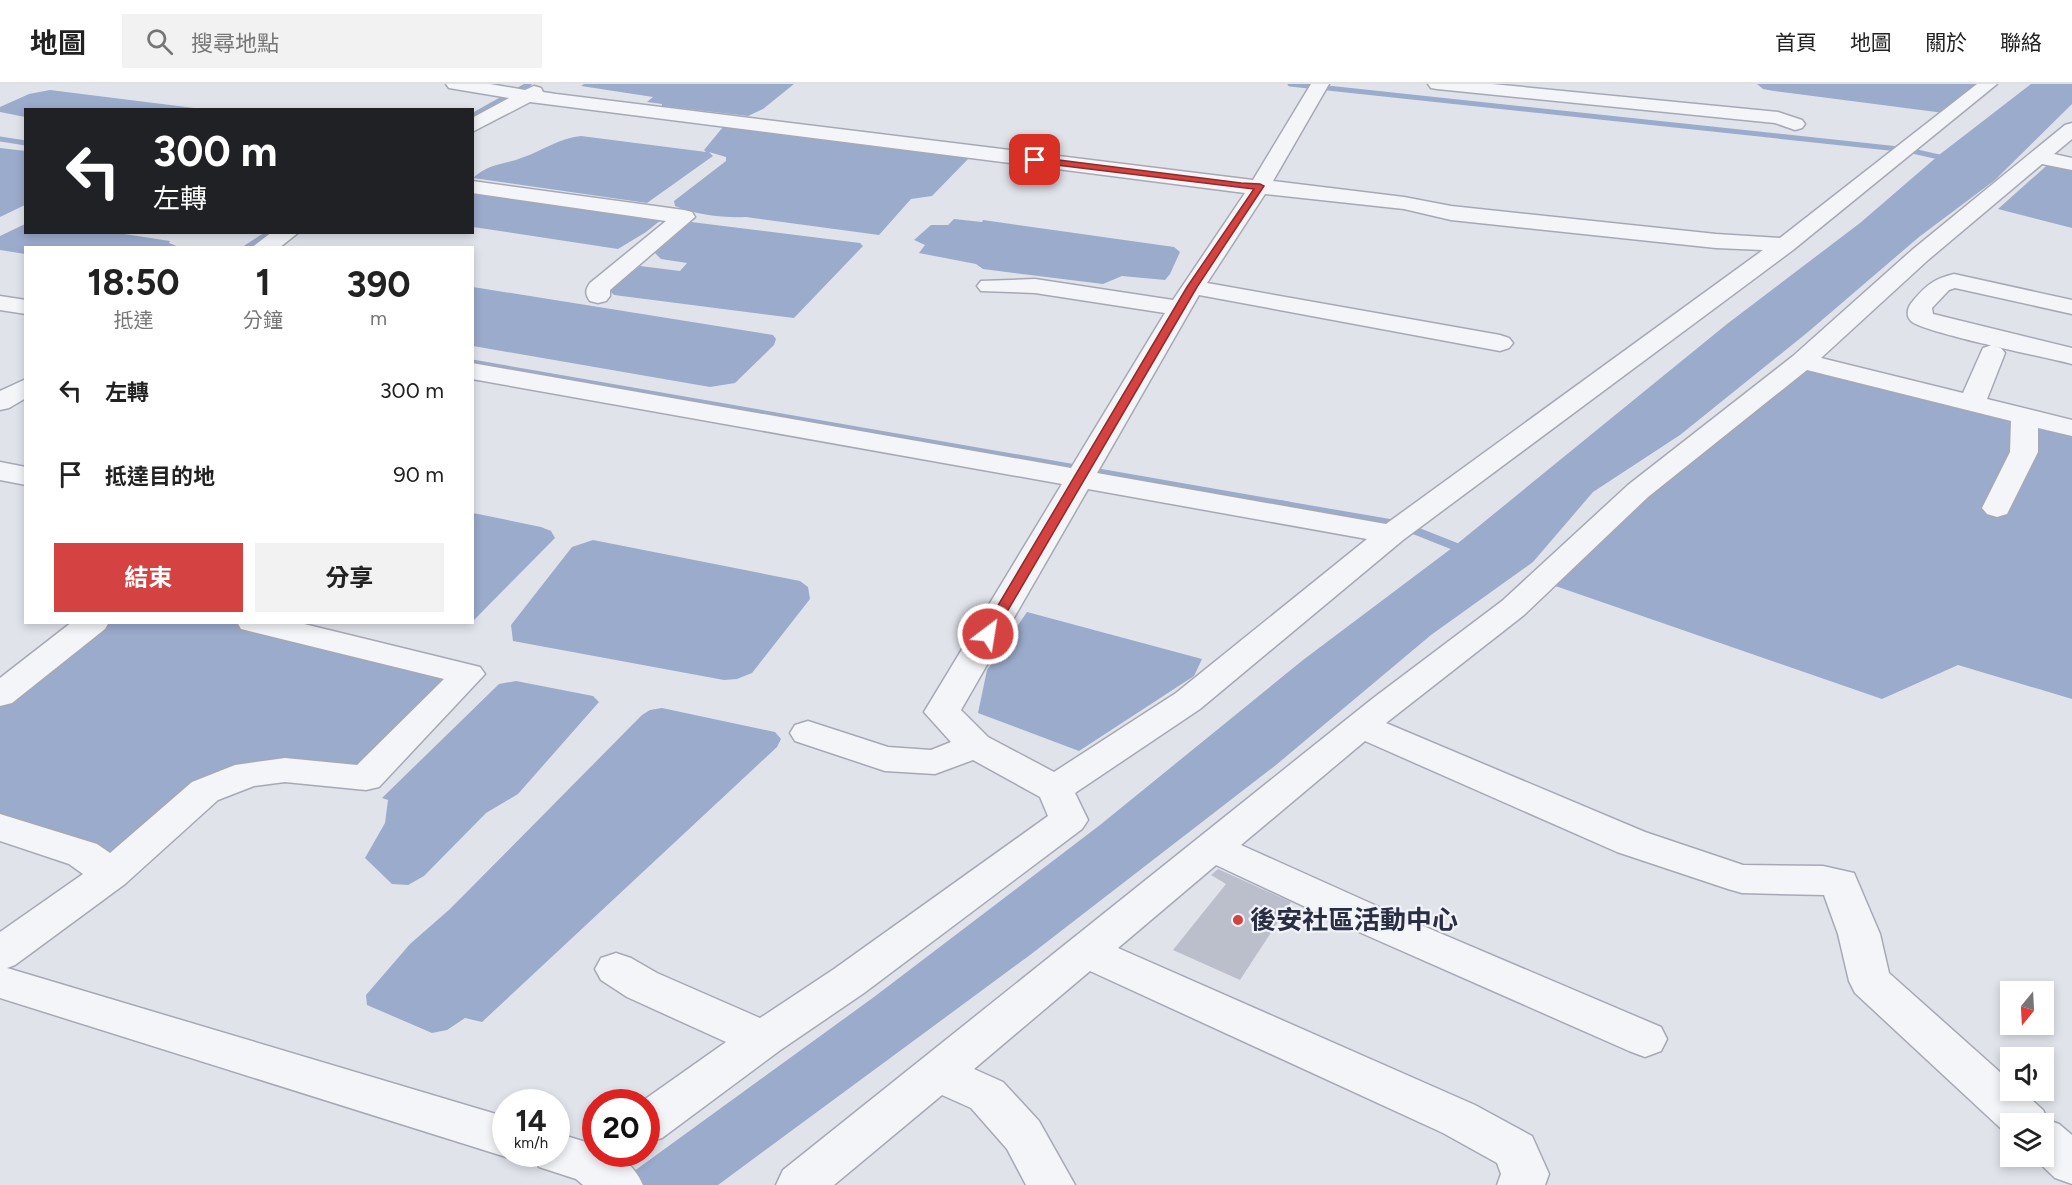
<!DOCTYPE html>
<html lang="zh-TW">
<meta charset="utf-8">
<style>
:root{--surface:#fff;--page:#f2f2f2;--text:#222;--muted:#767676;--line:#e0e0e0;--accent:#d44341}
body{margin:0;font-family:Figtree,"Noto Sans TC",sans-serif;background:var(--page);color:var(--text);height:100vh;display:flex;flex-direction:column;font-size:22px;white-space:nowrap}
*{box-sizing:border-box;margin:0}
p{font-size:20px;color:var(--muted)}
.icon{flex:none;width:33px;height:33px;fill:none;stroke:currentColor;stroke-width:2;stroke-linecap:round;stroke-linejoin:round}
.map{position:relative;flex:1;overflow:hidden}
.panel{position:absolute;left:24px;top:162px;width:450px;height:378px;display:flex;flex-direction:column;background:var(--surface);border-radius:0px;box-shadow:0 3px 9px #0003}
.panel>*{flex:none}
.guide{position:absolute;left:24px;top:24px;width:450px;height:126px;border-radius:0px;box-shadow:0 3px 9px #0003;background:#202124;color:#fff;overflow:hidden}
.needle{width:39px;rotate:198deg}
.controls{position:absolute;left:2000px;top:897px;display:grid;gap:12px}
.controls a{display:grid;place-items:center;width:54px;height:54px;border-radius:0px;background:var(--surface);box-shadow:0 3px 9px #0003;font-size:30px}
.speed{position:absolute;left:492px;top:1005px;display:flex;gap:12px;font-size:30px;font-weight:700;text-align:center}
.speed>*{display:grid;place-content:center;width:78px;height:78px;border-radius:50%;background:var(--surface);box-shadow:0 3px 9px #0003;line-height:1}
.speed small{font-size:15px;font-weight:400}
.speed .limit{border:9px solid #d22;background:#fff;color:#111}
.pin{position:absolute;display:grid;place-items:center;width:51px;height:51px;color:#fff;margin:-26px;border-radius:12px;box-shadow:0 3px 9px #0006}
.me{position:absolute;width:66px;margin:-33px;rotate:31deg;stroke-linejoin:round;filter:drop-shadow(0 0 4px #0008)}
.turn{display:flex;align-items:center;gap:21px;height:126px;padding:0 30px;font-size:27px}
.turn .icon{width:78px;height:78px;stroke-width:2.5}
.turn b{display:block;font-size:42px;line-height:51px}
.eta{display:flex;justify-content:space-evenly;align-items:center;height:102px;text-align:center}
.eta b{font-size:36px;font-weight:700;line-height:42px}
.action{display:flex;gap:12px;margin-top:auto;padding:12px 30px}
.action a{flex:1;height:69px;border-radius:0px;background:var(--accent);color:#fff;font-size:24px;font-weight:700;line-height:69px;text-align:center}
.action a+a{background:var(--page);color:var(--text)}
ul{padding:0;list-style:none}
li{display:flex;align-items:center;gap:18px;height:84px;padding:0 30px}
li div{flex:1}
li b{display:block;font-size:22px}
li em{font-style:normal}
header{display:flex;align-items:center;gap:36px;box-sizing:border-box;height:84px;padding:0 30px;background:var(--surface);border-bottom:2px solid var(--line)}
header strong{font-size:28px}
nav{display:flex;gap:33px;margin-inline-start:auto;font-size:21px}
.search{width:420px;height:54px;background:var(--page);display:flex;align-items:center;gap:15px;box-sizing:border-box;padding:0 21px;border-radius:0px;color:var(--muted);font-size:22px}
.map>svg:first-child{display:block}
.water{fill:#9babcc}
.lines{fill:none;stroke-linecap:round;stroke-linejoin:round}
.stream-far2{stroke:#9babcc;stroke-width:5}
.stream-far1{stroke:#9babcc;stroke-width:7}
.stream{stroke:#9babcc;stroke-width:8}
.building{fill:#bbbecb}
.minor-casing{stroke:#a6a9b5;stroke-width:3}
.minor{fill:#f4f5f8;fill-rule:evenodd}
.route{fill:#d44341;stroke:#8a2c2a;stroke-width:1.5}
.poi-dot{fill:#d44341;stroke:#f1f3f8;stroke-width:2}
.labels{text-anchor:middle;stroke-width:4.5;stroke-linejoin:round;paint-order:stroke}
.near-poi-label{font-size:26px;font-weight:bold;fill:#292e43;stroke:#f1f3f8;text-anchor:start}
</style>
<header>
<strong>地圖</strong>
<div class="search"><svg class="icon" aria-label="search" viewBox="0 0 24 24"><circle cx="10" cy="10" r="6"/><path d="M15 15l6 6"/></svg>搜尋地點</div>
<nav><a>首頁</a><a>地圖</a><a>關於</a><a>聯絡</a></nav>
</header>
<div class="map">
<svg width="2072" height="1101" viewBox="0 0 2072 1101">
<rect width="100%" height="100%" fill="#e1e3eb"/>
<g class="water">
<path d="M584,0h210l-31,25 -15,7 -86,-10v-2l-15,-2 6,-5 -72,-11z"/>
<path d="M1757,0h239l-52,29 -170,-22 -11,-2z"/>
<path d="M2031,0h41v20l-77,76 -76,57 -111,95 -128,103 -87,57 -60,70 -102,73 -155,130 -246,190 -312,230h-103l259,-188 226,-172 203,-165 149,-112 275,-224 133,-101 79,-68z"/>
<path d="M50,6l152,19 -176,1 -1,7 -25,-5v-5l29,-13z"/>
<path d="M738,40l232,33 -38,39 -21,3 -32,36 -133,-18c-22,1 -50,-2 -71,-11l-1,-5 52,-40v-4l-17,-5 4,4 -66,47 -174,-25c16,-15 31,-13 51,-21 20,-7 35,-19 57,-21l125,16 -2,-2 19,-23z"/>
<path d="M0,64l26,3 -1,54 -25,12z"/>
<path d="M2054,75l18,3v66l-74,-19z"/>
<path d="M473,105l193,27 -20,16 -28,17 -145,-22z"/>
<path d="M954,135l28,3 1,-2 191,27 6,5 -10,22 -5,6 -43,-4 -19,8 -120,-15 -7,-5 -57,-11 6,-8 -11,-5 17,-15h17z"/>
<path d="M691,138l169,21 3,3 -69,72 -180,-23 -4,-4 30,-25 40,5 7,-8 -26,-4 -6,-6z"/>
<path d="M25,140l1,8 92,1 52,8 -1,2 10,4 -153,1 -1,6 -25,-4v-14z"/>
<path d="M473,203l300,48 3,4 -2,6 -39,38 -25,4 -237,-41z"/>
<path d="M1802,273l270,71v271l-114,-34 -76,34 -341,-118z"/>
<path d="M473,429l68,14 10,4 4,7 -83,84z"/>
<path d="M593,456l207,41 8,6 2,12 -58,74 -15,6 -13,1 -211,-39 -2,-16 61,-78z"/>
<path d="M1027,528l175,47 -8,17 -115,75 -101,-38 9,-43z"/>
<path d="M89,539h157l208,51 -103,103 -76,-9 -170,89 -105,-32v-135z"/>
<path d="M516,597l77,15 6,6 -81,92 -32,19 -62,63 -16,9 -16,-1 -27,-26 20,-35 3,-23 -6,-2 117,-114z"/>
<path d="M662,624l113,24 6,7 -4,8 -295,275 -17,-4 -18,12 -15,3 -65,-28 -1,-10 44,-51 40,-35 192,-194 8,-5z"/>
</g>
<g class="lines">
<g class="stream-far2">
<path d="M1290,0l618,66 40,9"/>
<path d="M472,32l57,-32"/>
<path d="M0,55l26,4"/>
<path d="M245,164l25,-16"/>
</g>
<path class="stream-far1" d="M472,279l816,142"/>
<path class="stream" d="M1279,420l122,21 63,25"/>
</g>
<path class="building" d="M1218,785l73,33 -51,78 -67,-30 53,-66 -15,-9z"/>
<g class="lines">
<g class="minor-casing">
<g id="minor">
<path d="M446,0h44l35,6 9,-4 7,2 2,4 13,2 697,86 58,-96h18l-56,97 131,16 47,9 265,28 64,4 197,-154h20l-204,166 -390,290 -203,169 -125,84 13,27 -6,9 -218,164 -85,58 -117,87 -16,5v-41h-5l85,-60 -99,-45 -26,-17 -6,-11 6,-11 15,-5 15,5 26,15 103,45 74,-49 214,-153 -8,-19 -67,-37 -38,14 -50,-3 -90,-30 -5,-8 5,-8 13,-4 80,26 43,3 20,-8 -27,-30 138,-228 -590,-105v-16l599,105 94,-155 -130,-20 -54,-2 -4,-5 4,-5 54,-2 138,21 72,-107 -715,-91 -58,30v-14l37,-20 -60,-10zM1265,110l139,15 47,11 265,28 47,2 -377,274 -289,-51 102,-178 301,56 9,-3 4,-5 -4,-5 -9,-3 -293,-52zM1088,405l279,50 -191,154 -122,79 -66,-35 -27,-27z"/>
<path d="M1428,0h64l286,28 24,8 3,4 -3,4 -7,2 -20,-7 -338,-34 -6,-1z"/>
<path d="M2072,39v16l-18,15 18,4v12l-30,-6 -114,96 -107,98 142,35 20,-45 9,-3 9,3 4,5 -18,46 85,21v16l-34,-8v24l-31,62 -10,3 -10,-3 -5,-6 28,-56 1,-31 -204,-51 -159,127 -124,118 -138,108 259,109 98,33 80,1 31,7 26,61 9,39 121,108v9h11l22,20 5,10 11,4 13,11v49l-17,-6 -23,-22h11v-32h-33v13l-155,-144 -6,-12 -11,-47 -14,-39 -82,-2 -14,-4 -111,-37 -252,-111 -124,104 147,66 273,116 6,12 -6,12 -16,6 -16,-6 -270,-119 -143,-67 -98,83 357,157 57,31 17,38 -4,11h-48l4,-11 -4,-11 -54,-30 -353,-162 -116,98 29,13 36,39 36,64h-49l-19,-36 -36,-41 -29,-13 -108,90h-58l7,-15 589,-471 130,-98 126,-116 165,-129 119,-106 153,-125z"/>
<path d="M472,97l212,29 8,2 3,5 -85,73v6l-4,5 -8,2 -8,-2c-5,-7 -5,-11 0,-18l76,-62 -194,-28z"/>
<path d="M272,148h27l-20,16h-28z"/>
<path d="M1954,190l118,26v14l-117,-26 -6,2 -17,18 1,6 139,34v16c-23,-6 -151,-32 -161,-43 -6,-6 -3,-15 2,-20 13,-16 21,-22 41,-27z"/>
<path d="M0,212l26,4v14l-26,-4z"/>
<path d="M26,295v19l-17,10 -9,2v-19z"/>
<path d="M0,378l26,5v18l-26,-5z"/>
<path d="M72,538h37l-4,7 -93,74 -12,3v-28z"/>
<path d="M237,538h59l184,45 5,7 -106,113 -13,3 -81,-8 -31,4 -36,14 -93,84 -110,81 -8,3 499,149v37h9l-9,3 -506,-159v-66l83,-58 -14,-10 -69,-23v-27l97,30 13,9 82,-71 43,-17 50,-7 72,7 87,-86 -203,-50z"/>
<path d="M556,1049l40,12v9c24,0 37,9 47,31h-60l-7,-6 -37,-12 -6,-13h23z"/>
</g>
</g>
<use href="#minor" class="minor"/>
</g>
<path class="route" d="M1035,73l206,26 19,1 4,2 -67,101 -203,347 -6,4 -7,-4 206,-347 67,-98 -222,-27 -1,-2z"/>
<circle class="poi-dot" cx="1238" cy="836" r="6"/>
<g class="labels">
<g class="near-poi-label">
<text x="1250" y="845">後安社區活動中心</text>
</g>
</g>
</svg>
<div class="controls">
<a><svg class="needle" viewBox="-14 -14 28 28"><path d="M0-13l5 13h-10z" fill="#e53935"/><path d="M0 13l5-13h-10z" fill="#767676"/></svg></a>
<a><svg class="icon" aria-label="sound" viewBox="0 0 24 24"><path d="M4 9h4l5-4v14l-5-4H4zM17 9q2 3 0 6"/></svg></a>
<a><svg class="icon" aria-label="layers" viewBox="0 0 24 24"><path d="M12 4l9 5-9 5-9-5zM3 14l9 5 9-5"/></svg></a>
</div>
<div class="speed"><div>14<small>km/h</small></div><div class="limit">20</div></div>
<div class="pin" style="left:1035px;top:76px;background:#d93025"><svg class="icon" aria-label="arrive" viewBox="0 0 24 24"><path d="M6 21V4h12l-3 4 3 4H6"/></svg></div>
<svg class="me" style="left:988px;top:550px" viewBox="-20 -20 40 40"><circle r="17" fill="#d44341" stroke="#fff" stroke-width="3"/><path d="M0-11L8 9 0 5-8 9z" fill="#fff"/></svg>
<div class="guide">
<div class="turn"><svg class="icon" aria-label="left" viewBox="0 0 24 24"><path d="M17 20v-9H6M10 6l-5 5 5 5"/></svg><div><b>300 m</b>左轉</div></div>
</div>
<section class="panel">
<div class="eta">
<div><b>18:50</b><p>抵達</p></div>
<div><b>1</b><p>分鐘</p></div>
<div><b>390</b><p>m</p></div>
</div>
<ul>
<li><svg class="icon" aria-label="left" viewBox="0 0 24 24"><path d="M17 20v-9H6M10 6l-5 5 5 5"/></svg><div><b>左轉</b></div><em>300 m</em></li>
<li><svg class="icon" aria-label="arrive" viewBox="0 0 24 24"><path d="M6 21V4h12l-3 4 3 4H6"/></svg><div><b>抵達目的地</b></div><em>90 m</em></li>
</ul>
<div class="action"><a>結束</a><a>分享</a></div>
</section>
</div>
